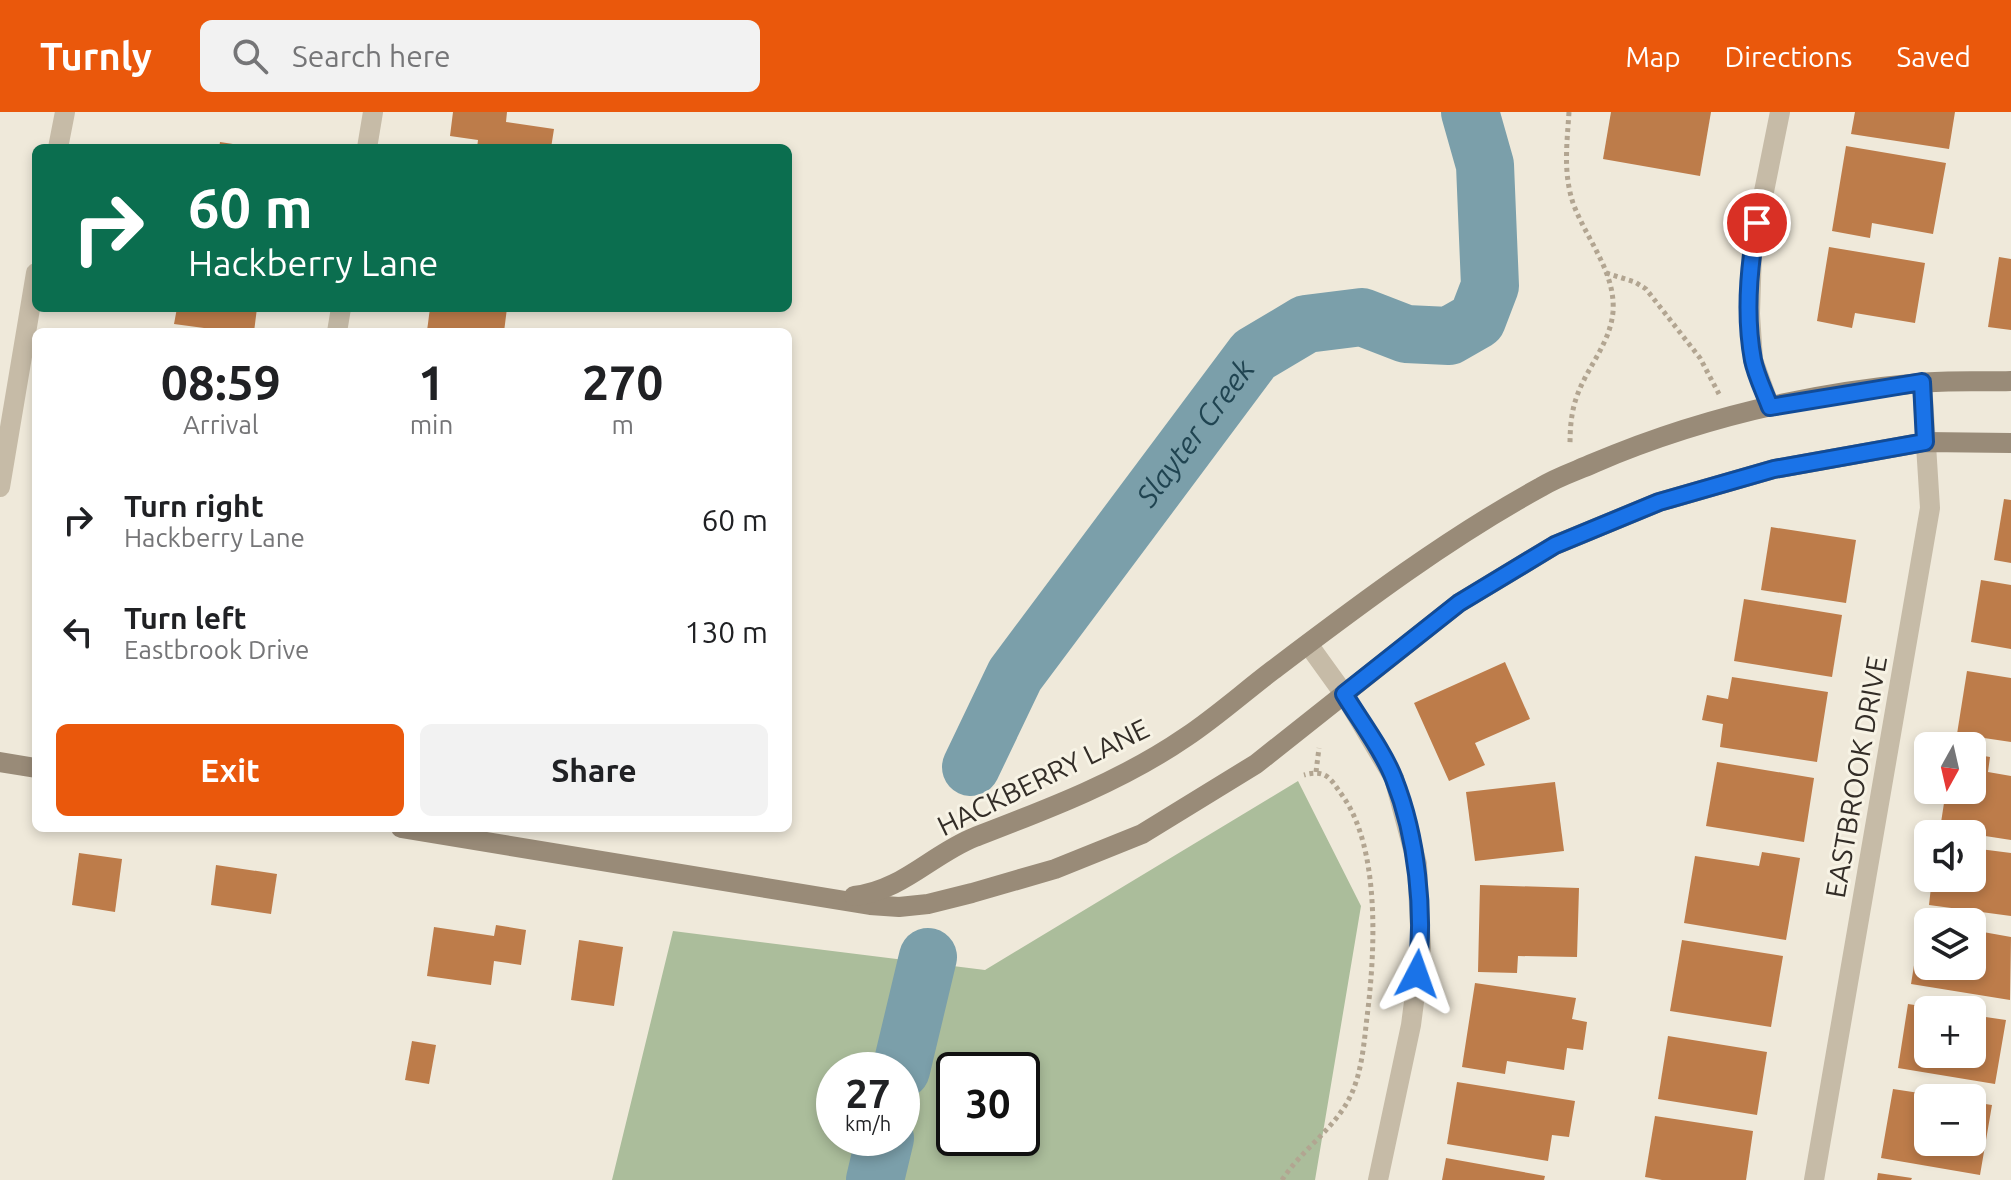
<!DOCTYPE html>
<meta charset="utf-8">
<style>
:root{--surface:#fff;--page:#f2f2f2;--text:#202124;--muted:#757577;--accent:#ea580c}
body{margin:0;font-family:Ubuntu,sans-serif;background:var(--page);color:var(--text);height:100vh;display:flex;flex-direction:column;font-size:30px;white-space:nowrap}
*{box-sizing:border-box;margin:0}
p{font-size:26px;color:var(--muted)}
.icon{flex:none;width:44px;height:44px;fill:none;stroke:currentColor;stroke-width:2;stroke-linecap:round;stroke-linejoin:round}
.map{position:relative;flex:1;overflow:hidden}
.details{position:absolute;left:32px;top:216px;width:760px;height:504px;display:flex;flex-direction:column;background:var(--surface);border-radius:12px;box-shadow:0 4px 12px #0003}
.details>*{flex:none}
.banner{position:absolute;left:32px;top:32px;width:760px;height:168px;border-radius:12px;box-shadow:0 4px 12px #0003;background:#0b6e4f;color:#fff;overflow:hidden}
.needle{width:52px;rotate:188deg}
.tools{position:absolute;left:1914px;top:620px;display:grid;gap:16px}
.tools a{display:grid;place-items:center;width:72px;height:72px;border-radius:12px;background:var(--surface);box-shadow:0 4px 12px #0003;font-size:40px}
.speed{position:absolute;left:816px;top:940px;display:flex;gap:16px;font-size:40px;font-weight:700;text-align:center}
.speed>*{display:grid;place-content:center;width:104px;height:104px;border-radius:50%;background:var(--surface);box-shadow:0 4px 12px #0003;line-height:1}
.speed small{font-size:20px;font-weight:400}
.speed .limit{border:4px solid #111;border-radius:12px;background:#fff;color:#111}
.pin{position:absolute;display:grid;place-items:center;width:68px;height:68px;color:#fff;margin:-34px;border:4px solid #fff;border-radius:50%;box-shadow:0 2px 8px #0007}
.me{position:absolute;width:88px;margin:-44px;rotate:4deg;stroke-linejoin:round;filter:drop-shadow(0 0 6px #0008)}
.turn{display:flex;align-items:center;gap:28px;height:168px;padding:0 24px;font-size:36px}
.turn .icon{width:104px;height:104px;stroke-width:2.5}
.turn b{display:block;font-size:56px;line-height:68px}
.eta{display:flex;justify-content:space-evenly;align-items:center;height:136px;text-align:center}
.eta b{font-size:48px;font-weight:600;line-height:56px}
.cta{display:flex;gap:16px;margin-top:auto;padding:16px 24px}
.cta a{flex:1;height:92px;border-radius:12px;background:var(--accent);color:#fff;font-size:32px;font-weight:600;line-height:92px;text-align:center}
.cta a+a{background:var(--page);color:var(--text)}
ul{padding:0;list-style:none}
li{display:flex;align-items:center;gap:24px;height:112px;padding:0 24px}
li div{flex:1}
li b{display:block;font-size:30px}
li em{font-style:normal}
header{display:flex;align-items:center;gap:48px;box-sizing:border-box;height:112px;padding:0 40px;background:var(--accent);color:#fff}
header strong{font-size:38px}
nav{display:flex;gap:44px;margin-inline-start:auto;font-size:28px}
.search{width:560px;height:72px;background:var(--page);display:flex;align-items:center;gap:20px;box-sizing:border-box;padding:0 28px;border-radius:12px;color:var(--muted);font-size:30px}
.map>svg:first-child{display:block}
.green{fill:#abbd9b;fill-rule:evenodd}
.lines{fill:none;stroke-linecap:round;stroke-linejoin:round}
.river{stroke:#7b9faa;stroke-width:58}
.building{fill:#bd7c4a}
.path{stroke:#b2a591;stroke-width:5;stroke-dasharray:4 4;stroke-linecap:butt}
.street{stroke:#c6bba7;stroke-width:20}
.secondary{stroke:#998b78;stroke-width:20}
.route-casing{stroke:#114b97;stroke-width:20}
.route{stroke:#1a73e8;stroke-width:14}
.labels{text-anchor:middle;stroke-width:6;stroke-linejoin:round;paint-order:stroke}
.street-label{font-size:28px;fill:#332d27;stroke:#f7f3e5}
.water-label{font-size:30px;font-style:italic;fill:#204451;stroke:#f7f3e5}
</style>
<header>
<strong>Turnly</strong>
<div class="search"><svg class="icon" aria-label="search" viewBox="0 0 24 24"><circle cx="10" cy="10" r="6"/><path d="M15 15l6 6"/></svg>Search here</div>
<nav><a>Map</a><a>Directions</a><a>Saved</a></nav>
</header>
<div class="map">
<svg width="2011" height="1068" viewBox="0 0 2011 1068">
<rect width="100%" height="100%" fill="#efe9da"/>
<path class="green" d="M1298,669l63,125 -46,274h-703l61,-249 312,39zM834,958h68v68h-68zM1022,958v68h-68v-68z"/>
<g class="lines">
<g class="river">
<path id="s1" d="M971,655l44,-92 239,-320 52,-31 56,-7 44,17 43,2 28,-16 13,-34 -5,-121 -15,-53"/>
<path d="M901,958l27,-113"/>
<path d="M875,1068l10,-42"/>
</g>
</g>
<g class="building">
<path d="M453,0h54l-1,10 48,7 -3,19h-74l1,-8 -28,-4z"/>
<path d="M1611,0h100l-11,64 -97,-17z"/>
<path d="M1855,0h100l-6,37 -98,-15z"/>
<path d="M220,30l26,4v2h-27z"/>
<path d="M1846,34l100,17 -13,71 -61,-11 -2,15 -38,-7z"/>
<path d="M1829,135l96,16 -10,60 -60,-10 -3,15 -35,-7z"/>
<path d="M1999,145l12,2v71l-23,-3z"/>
<path d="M177,196h80l-3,24h-20l-60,-8z"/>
<path d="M430,196h77l-3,24 -77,-1z"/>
<path d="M2004,387l7,1v63l-17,-3z"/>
<path d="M1771,415l85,13 -10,63 -85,-13z"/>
<path d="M1981,468l30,5v64l-40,-7z"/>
<path d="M1744,487l98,16 -10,62 -98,-16z"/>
<path d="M1505,550l25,57 -55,24 10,22 -36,16 -35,-78z"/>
<path d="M1967,559l44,7v64l-54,-8z"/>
<path d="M1732,565l96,15 -11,70 -97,-15 3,-23 -21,-4 5,-25 21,4z"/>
<path d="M1972,642l18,3 -2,15 23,4v64l-71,-11 6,-39h26z"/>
<path d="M1717,650l97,16 -10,64 -98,-16z"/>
<path d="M1555,670l9,69 -89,10 -9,-69z"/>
<path d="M1972,736l39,5v63l-82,-11 3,-27h40z"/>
<path d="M1762,740l38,6 -14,82 -102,-17 11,-67 64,10z"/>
<path d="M79,741l43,6 -7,53 -43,-7z"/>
<path d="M216,753l61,9 -6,40 -60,-9z"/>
<path d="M1480,773l99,3 -2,69 -59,-1 -1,17 -39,-1z"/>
<path d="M1921,810l7,1v43h44v-36l39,7 -1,63 -99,-16z"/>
<path d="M496,813l30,5 -5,35 -27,-4 -3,24 -64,-9 7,-49 60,9z"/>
<path d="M579,828l44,7 -9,59 -43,-6z"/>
<path d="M1682,828l101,16 -12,71 -101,-16z"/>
<path d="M1475,871l101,15 -4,21 15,3 -4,28 -16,-2 -3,22 -57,-9 -2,13 -43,-7z"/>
<path d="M1908,892l27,4 -7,2v44h44v-39l34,5 -11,64 -97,-16z"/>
<path d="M1668,924l99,16 -10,63 -99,-16z"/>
<path d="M412,929l24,4 -7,39 -24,-4z"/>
<path d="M1457,970l118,19 -6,36 -17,-2 -4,26 -101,-17z"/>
<path d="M1893,977l46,7 -11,2v44h44v-40l20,3 -12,70 -99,-17z"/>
<path d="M1655,1004l98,15 -7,49h-84l-17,-3z"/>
<path d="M1446,1046l99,18 -1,4h-102z"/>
<path d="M1878,1061l34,5 -1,2h-34z"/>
</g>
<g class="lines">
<g class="path">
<path d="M1569,0c-2,32 -6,60 4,91 13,36 43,69 40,109 -3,32 -26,55 -36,84 -6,16 -7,33 -7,49"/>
<path d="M1606,161l29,9 11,7 54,69 19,36"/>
<path d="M1316,660l3,-24"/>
<path d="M1282,1068c20,-31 53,-51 69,-85 11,-24 13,-52 16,-78 8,-63 14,-168 -25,-222 -12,-17 -16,-26 -38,-20"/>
</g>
<g class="street">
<path d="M58,36l7,-36"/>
<path d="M367,36l6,-36"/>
<path d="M337,220l4,-24"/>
<path d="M1770,295l-17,-47 -3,-46 2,-63 28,-139"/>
<path d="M0,375l36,-214"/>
<path d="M1308,532l36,50 50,84 23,86 4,84 -10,77 -33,155"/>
<path d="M1814,1068l116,-672 -8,-126"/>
</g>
<g class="secondary">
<path d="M0,650l36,6"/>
<path d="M401,716l469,77 29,2 29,-3 44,-11 83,-24 87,-35 114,-70 203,-161 96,-58 104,-43 115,-33 151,-27 86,1"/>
<path d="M854,784c48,-5 78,-42 121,-59 73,-28 147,-56 211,-100 30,-20 58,-45 87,-67 86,-65 173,-131 268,-183 16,-10 35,-16 53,-24 103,-44 215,-70 326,-80 30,-3 61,-1 91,-2"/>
</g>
</g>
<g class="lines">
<g class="route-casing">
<path id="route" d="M1417,862c8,-62 0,-137 -23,-195 -10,-27 -35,-60 -50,-85l115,-91 96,-58 104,-43 115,-33 151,-27 -3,-60 -152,25c-6,-16 -14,-32 -17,-47 -8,-43 -4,-94 4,-137"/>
</g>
<use href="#route" class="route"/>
</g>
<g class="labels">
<g class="street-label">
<text transform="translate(1043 665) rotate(-26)" y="10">HACKBERRY LANE</text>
<text transform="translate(1856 665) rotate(-80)" y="10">EASTBROOK DRIVE</text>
</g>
<g class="water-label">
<text dy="10" stroke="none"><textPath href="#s1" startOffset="404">Slayter Creek</textPath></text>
</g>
</g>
</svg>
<div class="tools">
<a><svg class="needle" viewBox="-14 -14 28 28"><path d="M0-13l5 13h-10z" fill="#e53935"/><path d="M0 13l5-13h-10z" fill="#757577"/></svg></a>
<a><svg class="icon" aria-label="sound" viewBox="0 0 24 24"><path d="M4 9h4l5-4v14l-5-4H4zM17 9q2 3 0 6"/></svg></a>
<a><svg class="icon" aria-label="layers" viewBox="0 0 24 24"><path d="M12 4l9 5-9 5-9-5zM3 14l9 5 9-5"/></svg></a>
<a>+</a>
<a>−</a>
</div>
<div class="speed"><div>27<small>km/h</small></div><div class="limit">30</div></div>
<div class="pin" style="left:1757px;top:111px;background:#d93025"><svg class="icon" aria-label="arrive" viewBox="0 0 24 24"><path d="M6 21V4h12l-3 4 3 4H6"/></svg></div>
<svg class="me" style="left:1417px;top:862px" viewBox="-20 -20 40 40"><path d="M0-17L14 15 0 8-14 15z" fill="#1a73e8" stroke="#fff" stroke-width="4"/></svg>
<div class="banner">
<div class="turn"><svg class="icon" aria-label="right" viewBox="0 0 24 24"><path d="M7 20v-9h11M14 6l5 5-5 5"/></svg><div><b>60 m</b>Hackberry Lane</div></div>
</div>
<section class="details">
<div class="eta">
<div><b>08:59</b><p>Arrival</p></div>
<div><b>1</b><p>min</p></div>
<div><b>270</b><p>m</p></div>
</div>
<ul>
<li><svg class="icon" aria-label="right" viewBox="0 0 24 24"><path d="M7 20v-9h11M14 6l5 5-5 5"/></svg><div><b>Turn right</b><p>Hackberry Lane</p></div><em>60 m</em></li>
<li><svg class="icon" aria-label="left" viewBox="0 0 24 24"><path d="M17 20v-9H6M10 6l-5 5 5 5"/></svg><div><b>Turn left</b><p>Eastbrook Drive</p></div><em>130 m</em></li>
</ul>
<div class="cta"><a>Exit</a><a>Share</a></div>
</section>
</div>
